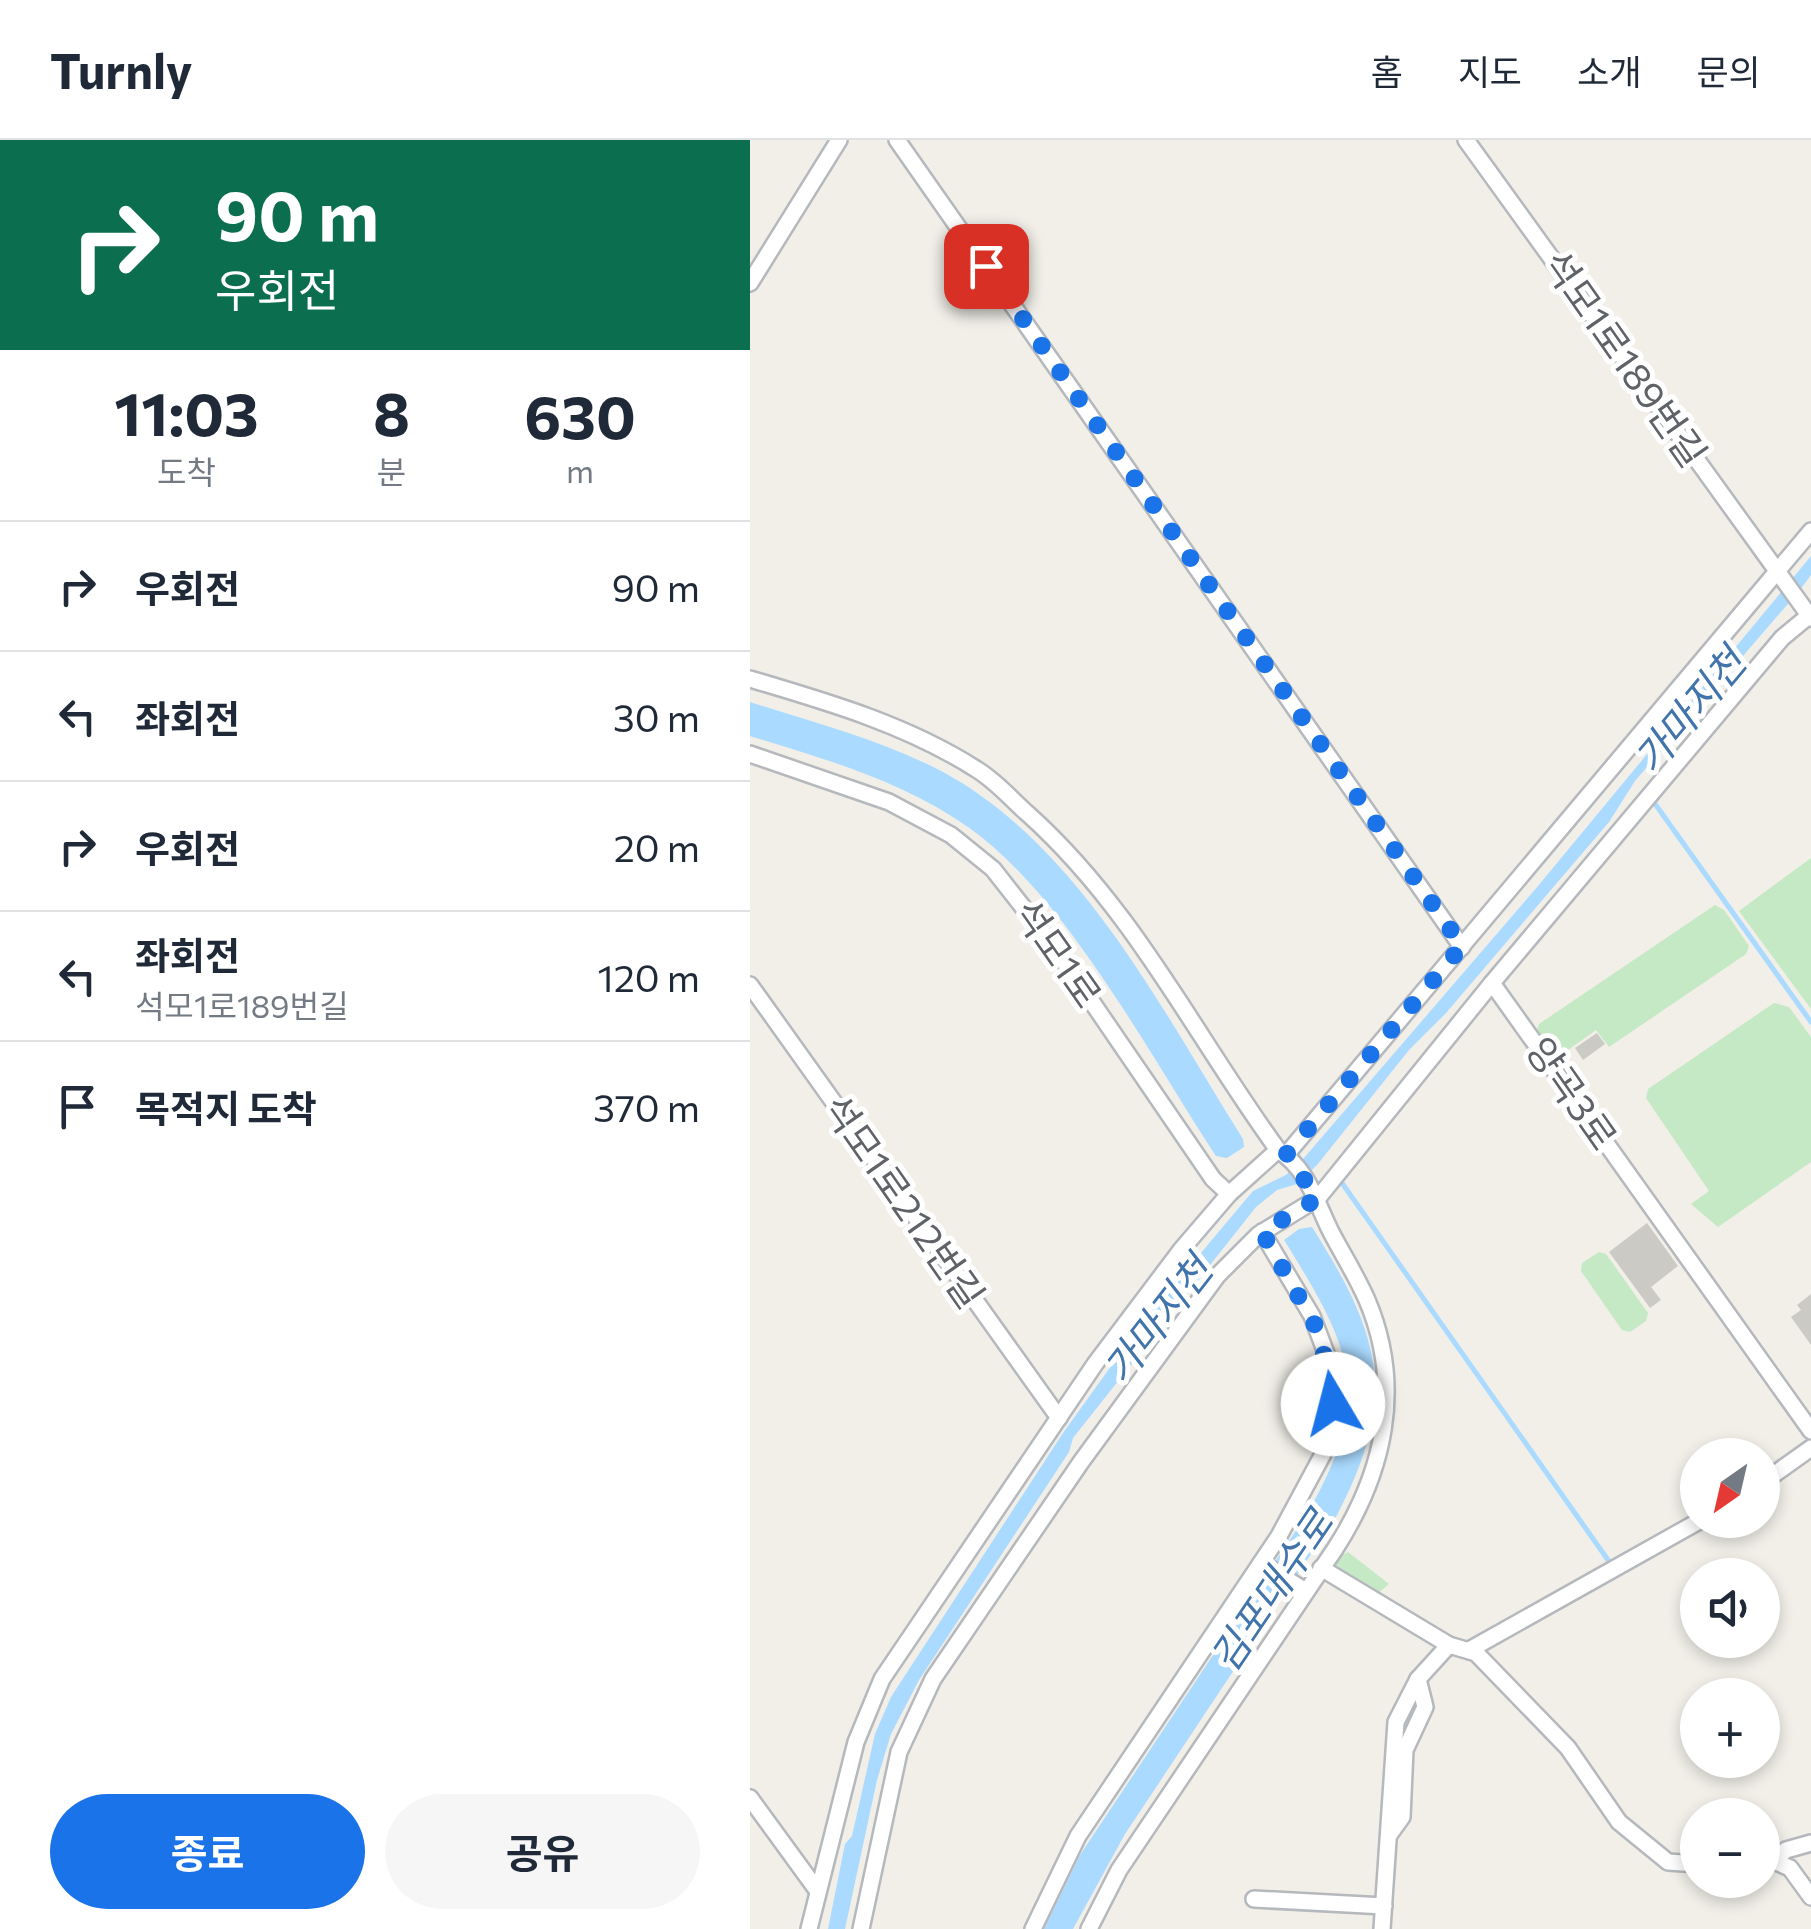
<!DOCTYPE html>
<html lang="ko">
<meta charset="utf-8">
<style>
:root{--surface:#fff;--page:#f6f6f7;--text:#1f2937;--muted:#747a83;--line:#e0e1e3;--accent:#1a73e8}
body{margin:0;font-family:Commissioner,"Noto Sans KR",sans-serif;background:var(--page);color:var(--text);height:100vh;display:flex;flex-direction:column;font-size:38px;white-space:nowrap}
*{box-sizing:border-box;margin:0}
p{font-size:32px;color:var(--muted)}
.icon{flex:none;width:55px;height:55px;fill:none;stroke:currentColor;stroke-width:2;stroke-linecap:round;stroke-linejoin:round}
.map{position:relative;flex:1;overflow:hidden}
.details{display:flex;flex-direction:column;background:var(--surface);width:750px}
.details>*{flex:none}
.banner{background:#0b6e4f;color:#fff;overflow:hidden}
.needle{width:65px;rotate:214deg}
.buttons{position:absolute;left:930px;top:1298px;display:grid;gap:20px}
.buttons a{display:grid;place-items:center;width:100px;height:100px;border-radius:50%;background:var(--surface);box-shadow:0 5px 15px #0003;font-size:50px}
.pin{position:absolute;display:grid;place-items:center;width:85px;height:85px;color:#fff;margin:-42px;border-radius:20px;box-shadow:0 5px 15px #0006}
.me{position:absolute;width:110px;margin:-55px;rotate:352deg;stroke-linejoin:round;filter:drop-shadow(0 0 8px #0008)}
.turn{display:flex;align-items:center;gap:35px;height:210px;padding:0 50px;font-size:45px}
.turn .icon{width:130px;height:130px;stroke-width:2.5}
.turn b{display:block;font-size:70px;line-height:85px}
.eta{display:flex;justify-content:space-evenly;align-items:center;height:170px;text-align:center}
.eta b{font-size:60px;font-weight:700;line-height:70px}
.action{display:flex;gap:20px;margin-top:auto;padding:20px 50px}
.action a{flex:1;height:115px;border-radius:60px;background:var(--accent);color:#fff;font-size:40px;font-weight:700;line-height:115px;text-align:center}
.action a+a{background:var(--page);color:var(--text)}
ul{padding:0;list-style:none}
li{display:flex;align-items:center;gap:30px;height:130px;padding:0 50px;border-top:2px solid var(--line)}
li div{flex:1}
li b{display:block;font-size:38px}
li em{font-style:normal}
header{display:flex;align-items:center;gap:60px;box-sizing:border-box;height:140px;padding:0 50px;background:var(--surface);border-bottom:2px solid var(--line)}
header strong{font-size:48px}
nav{display:flex;gap:55px;margin-inline-start:auto;font-size:35px}
main{display:flex;flex:1;min-height:0}
.map>svg:first-child{display:block}
.green{fill:#c5e8c5}
.water{fill:#aadaff}
.lines{fill:none;stroke-linecap:round;stroke-linejoin:round}
.stream{stroke:#aadaff;stroke-width:5}
.building{fill:#cccac5}
.minor-casing{stroke:#b5b8bc;stroke-width:20}
.minor{stroke:#fff;stroke-width:15}
.route{stroke:#1a73e8;stroke-width:18;stroke-dasharray:0 32.4}
.labels{text-anchor:middle;stroke-width:10;stroke-linejoin:round;paint-order:stroke}
.street-label{font-size:38px;fill:#5f6368;stroke:#fff}
.water-label{font-size:40px;font-style:italic;fill:#4174aa;stroke:#fff}
</style>
<header>
<strong>Turnly</strong>
<nav><a>홈</a><a>지도</a><a>소개</a><a>문의</a></nav>
</header>
<main>
<section class="details">
<div class="banner">
<div class="turn"><svg class="icon" aria-label="right" viewBox="0 0 24 24"><path d="M7 20v-9h11M14 6l5 5-5 5"/></svg><div><b>90 m</b>우회전</div></div>
</div>
<div class="eta">
<div><b>11:03</b><p>도착</p></div>
<div><b>8</b><p>분</p></div>
<div><b>630</b><p>m</p></div>
</div>
<ul>
<li><svg class="icon" aria-label="right" viewBox="0 0 24 24"><path d="M7 20v-9h11M14 6l5 5-5 5"/></svg><div><b>우회전</b></div><em>90 m</em></li>
<li><svg class="icon" aria-label="left" viewBox="0 0 24 24"><path d="M17 20v-9H6M10 6l-5 5 5 5"/></svg><div><b>좌회전</b></div><em>30 m</em></li>
<li><svg class="icon" aria-label="right" viewBox="0 0 24 24"><path d="M7 20v-9h11M14 6l5 5-5 5"/></svg><div><b>우회전</b></div><em>20 m</em></li>
<li><svg class="icon" aria-label="left" viewBox="0 0 24 24"><path d="M17 20v-9H6M10 6l-5 5 5 5"/></svg><div><b>좌회전</b><p>석모1로189번길</p></div><em>120 m</em></li>
<li><svg class="icon" aria-label="arrive" viewBox="0 0 24 24"><path d="M6 21V4h12l-3 4 3 4H6"/></svg><div><b>목적지 도착</b></div><em>370 m</em></li>
</ul>
<div class="action"><a>종료</a><a>공유</a></div>
</section>
<div class="map">
<svg width="1061" height="1789" viewBox="0 0 1061 1789">
<rect width="100%" height="100%" fill="#f1efe8"/>
<g class="green">
<path d="M1061,718v151l-72,-98z"/>
<path d="M965,765l9,5 25,36 -3,8 -137,93 -13,-17 -38,27 -22,-24 3,-9z"/>
<path d="M1024,863l15,4 22,30v125l-93,65 -27,-23 18,-13 -63,-93 2,-9z"/>
<path d="M849,1112l7,2 42,59 -2,8 -16,11 -8,-2 -41,-59 1,-8z"/>
<path d="M598,1412l41,32 -13,11 -46,-27 1,-7z"/>
</g>
<g class="water">
<path d="M1061,416v19l-12,16 -164,190 -26,41 -163,191 -37,37 -92,115 -20,19 -20,6 -21,17 -183,231 -4,14 -150,228 -28,54 -14,46 -32,149h-17l17,-85 7,-8 23,-102 16,-37 172,-264 79,-110 111,-132 33,-16 18,-17 234,-272z"/>
<path d="M0,562c65,21 132,38 193,70 137,74 220,240 300,367l1,8 -17,11 -11,-2c-68,-103 -149,-259 -248,-329 -65,-46 -143,-68 -218,-91z"/>
<path d="M562,1087c69,109 87,169 25,288l-212,319 -52,95h-29l36,-74 227,-341c68,-119 45,-165 -23,-274l15,-11z"/>
</g>
<g class="lines">
<g class="stream">
<path d="M903,661l158,221"/>
<path d="M592,1043l266,377"/>
</g>
</g>
<g class="building">
<path d="M847,893l8,11 -22,16 -8,-12z"/>
<path d="M897,1083l31,43 -27,21 10,13 -11,8 -41,-56z"/>
<path d="M1061,1154v51l-20,-28 10,-7 -4,-5z"/>
</g>
<g class="lines">
<g class="minor-casing">
<g id="minor">
<path d="M147,0l565,807"/>
<path d="M716,0l345,478"/>
<path d="M0,143l89,-143"/>
<path d="M0,539c78,23 157,46 226,90 20,12 35,30 52,45 106,95 167,222 250,336"/>
<path d="M0,614l139,48 62,33 42,34 62,79 158,231 16,15 49,-44c30,19 38,52 53,82 12,23 26,45 36,68 37,87 17,173 -32,249l-216,321 -30,59"/>
<path d="M742,843l290,-345 29,-24"/>
<path d="M0,845l309,433"/>
<path d="M536,1015l525,-624"/>
<path d="M1012,1343l49,-35"/>
<path d="M511,1423l43,27"/>
<path d="M571,1428l128,77 27,8 92,95 51,74 49,40 30,2"/>
<path d="M721,1509l230,-129"/>
<path d="M0,1658l67,92"/>
<path d="M639,1695l13,-18 3,-67 20,-43 -7,-28"/>
<path d="M1012,1716l28,12 21,29"/>
<path d="M1026,1719l10,-9 25,-7"/>
<path d="M504,1759l130,7"/>
<path d="M59,1789l47,-187 26,-63 213,-315 86,-114 48,-56"/>
<path d="M111,1789l38,-177 34,-73 148,-217 136,-186 41,-41 60,-37 174,-215 319,448"/>
<path d="M283,1789l45,-93 201,-300 44,-82 10,-49 -7,-52 -14,-37 -50,-84"/>
<path d="M632,1789l14,-207 22,-43 31,-34"/>
</g>
</g>
<use href="#minor" class="minor"/>
</g>
<g class="lines">
<path class="route" d="M236,126l476,680 -176,209 32,43 -56,34 58,102 13,70"/>
</g>
<g class="labels">
<g class="street-label">
<text transform="translate(874 219) rotate(55)" y="13">석모1로189번길</text>
<text transform="translate(307 814) rotate(55)" y="13">석모1로</text>
<text transform="translate(821 954) rotate(55)" y="13">양곡3로</text>
<text transform="translate(153 1062) rotate(55)" y="13">석모1로212번길</text>
</g>
<g class="water-label">
<text transform="translate(940 571) rotate(-50)" y="14">가마지천</text>
<text transform="translate(408 1180) rotate(-52)" y="14">가마지천</text>
<text transform="translate(522 1451) rotate(-56)" y="14">김포대수로</text>
</g>
</g>
</svg>
<div class="buttons">
<a><svg class="needle" viewBox="-14 -14 28 28"><path d="M0-13l5 13h-10z" fill="#e53935"/><path d="M0 13l5-13h-10z" fill="#747a83"/></svg></a>
<a><svg class="icon" aria-label="sound" viewBox="0 0 24 24"><path d="M4 9h4l5-4v14l-5-4H4zM17 9q2 3 0 6"/></svg></a>
<a>+</a>
<a>−</a>
</div>
<div class="pin" style="left:236px;top:126px;background:#d93025"><svg class="icon" aria-label="arrive" viewBox="0 0 24 24"><path d="M6 21V4h12l-3 4 3 4H6"/></svg></div>
<svg class="me" style="left:583px;top:1264px" viewBox="-20 -20 40 40"><circle r="19" fill="#fff"/><path d="M0-13L10 11 0 6-10 11z" fill="#1a73e8"/></svg>
</div>
</main>
